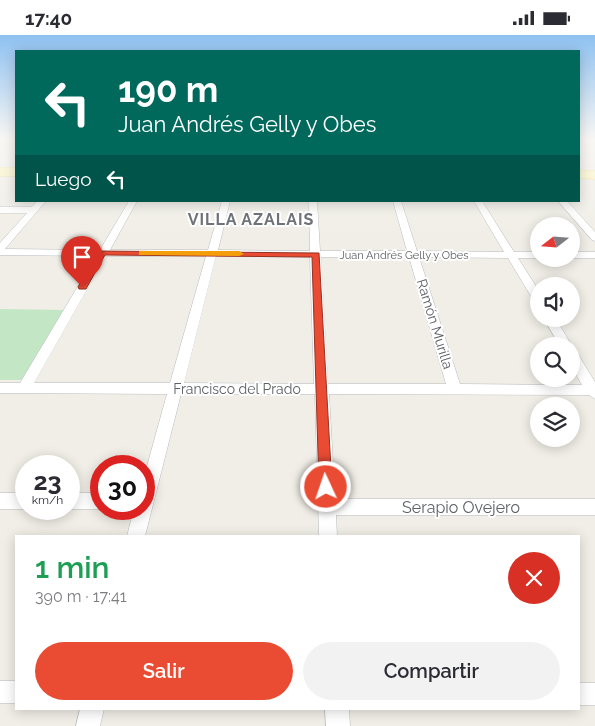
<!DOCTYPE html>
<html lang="es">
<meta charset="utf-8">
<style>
:root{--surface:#fff;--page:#f2f2f3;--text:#2b2b33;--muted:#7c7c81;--accent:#e94b33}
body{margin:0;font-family:Raleway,sans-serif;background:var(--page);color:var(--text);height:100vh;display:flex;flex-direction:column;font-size:19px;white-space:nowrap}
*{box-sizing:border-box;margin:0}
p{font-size:16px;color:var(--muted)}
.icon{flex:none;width:28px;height:28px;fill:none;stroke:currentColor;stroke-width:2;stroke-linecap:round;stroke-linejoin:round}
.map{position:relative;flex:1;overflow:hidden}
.drawer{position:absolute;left:15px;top:500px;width:565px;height:175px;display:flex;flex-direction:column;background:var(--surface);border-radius:0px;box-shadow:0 2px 12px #0003}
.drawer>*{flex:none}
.top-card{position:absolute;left:15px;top:15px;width:565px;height:152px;border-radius:0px;box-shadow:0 2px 12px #0003;background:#00695c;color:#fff;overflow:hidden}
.needle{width:32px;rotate:253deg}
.controls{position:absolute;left:530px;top:182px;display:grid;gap:10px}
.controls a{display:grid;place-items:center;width:50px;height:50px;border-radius:50%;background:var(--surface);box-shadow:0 2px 12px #0003;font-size:25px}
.speed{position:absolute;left:15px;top:420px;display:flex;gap:10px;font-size:25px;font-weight:700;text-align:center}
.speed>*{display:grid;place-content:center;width:65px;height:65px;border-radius:50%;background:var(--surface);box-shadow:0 2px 12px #0003;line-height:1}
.speed small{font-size:12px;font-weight:400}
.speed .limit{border:8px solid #d22;background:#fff;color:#111}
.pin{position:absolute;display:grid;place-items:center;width:42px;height:42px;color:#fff;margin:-51px -21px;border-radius:50% 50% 50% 0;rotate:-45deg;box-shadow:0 0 5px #0007}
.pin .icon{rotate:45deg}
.me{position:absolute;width:55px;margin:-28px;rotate:357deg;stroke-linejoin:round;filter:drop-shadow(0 0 4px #0008)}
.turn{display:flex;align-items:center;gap:18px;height:105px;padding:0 20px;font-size:22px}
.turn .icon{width:65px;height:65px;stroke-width:2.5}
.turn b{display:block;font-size:35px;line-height:42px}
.then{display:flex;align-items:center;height:48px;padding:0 20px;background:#0003;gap:10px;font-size:19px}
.round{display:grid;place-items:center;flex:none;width:52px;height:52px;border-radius:26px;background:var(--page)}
.headline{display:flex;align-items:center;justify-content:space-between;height:85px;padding:0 20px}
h1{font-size:30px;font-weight:600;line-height:38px;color:#1e9e55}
.button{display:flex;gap:10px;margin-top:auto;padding:10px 20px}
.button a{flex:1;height:58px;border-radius:30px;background:var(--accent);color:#fff;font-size:20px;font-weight:600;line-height:58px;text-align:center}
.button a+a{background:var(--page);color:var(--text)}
.status{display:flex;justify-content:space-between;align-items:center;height:35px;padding:0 25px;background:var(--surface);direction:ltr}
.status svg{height:14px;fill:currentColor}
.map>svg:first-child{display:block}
.green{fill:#c3e7c5}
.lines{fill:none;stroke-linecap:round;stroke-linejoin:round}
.minor-casing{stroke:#b9bbc0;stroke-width:1}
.primary-casing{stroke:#f2d05e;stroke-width:1}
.minor{fill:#fff;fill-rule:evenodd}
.primary{fill:#fff6ad;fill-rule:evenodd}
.route{fill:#e94b33;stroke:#973121}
.slow{fill:#f59e0b}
.labels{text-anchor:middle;stroke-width:4;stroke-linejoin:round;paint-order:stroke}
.far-street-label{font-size:11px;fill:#5e6167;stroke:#fff}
.street-label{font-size:14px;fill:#5e6167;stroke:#fff}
.far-district-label{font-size:16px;font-weight:bold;letter-spacing:1px;fill:#6f7379;stroke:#fff}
.near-street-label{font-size:16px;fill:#5e6167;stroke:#fff}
</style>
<div class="status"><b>17:40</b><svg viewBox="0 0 49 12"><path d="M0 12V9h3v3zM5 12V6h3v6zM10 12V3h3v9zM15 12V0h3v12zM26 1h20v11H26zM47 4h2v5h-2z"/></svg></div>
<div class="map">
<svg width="595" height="691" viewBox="0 0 595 691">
<rect width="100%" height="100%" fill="#f0eee6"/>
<path class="green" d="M0,274l64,1 -41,70h-23z"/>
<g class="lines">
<g class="minor-casing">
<g id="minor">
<path d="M3,103h7l-10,7v-5z"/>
<path d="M37,166h9l-41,48 95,1 29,-49h8l-27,49h98l14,-49h8l-12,49 92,1 -1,-50h8l3,50h87l-14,-50h8l16,50 87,1 -30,-51h8l32,51h25v6h-21l21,33v13l-4,-1 -27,-45 -89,-1 41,127 122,1 -11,-19v-17l5,2 19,31v17l-6,-4 -260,-1 6,105h260v16h-259l1,21h-18l-4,-142h-134l-36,142h-18l7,-27h10v-32l23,-83 -167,-1v-10h20l76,-127 -96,-1v-12l27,-30h-27v-6h32zM106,221h100l-36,127h-136zM216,221l94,1 4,127 -130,-1zM321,222h88l37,127h-118z"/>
<path d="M558,166h9l28,31v9l-3,-1z"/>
<rect x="571" y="217" width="24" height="6"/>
<path d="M544,284h12l16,27 -1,2 -11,-2z"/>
<path d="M0,458h26l1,16h-27z"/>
<path d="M69,458h32l1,16h-34z"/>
<rect x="0" y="646" width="16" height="22"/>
<rect x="579" y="648" width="16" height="22"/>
<path d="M80,674h24l-4,17h-24z"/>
<path d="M325,674h24l1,17h-24z"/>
</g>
</g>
<g class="primary-casing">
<g id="primary">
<rect x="0" y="133" width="16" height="8"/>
<path d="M579,135l16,1v8l-16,-1z"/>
</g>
</g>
<use href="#minor" class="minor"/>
<use href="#primary" class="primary"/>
</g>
<linearGradient id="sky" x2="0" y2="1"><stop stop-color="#8ec1f1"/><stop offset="0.52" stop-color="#f8f7f4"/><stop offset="1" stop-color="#f8f7f4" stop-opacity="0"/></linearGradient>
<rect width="595" height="200" fill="url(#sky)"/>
<path class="route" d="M99,216l220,2 13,234 -2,5 -4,1 -5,-1 -2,-5 -7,-230 -207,-2 -19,34h-7l-1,-2z"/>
<path class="slow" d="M139,216h100l5,3 -5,2 -97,-1h-3z"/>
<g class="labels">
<g class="far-street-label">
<text x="404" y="224">Juan Andrés Gelly y Obes</text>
</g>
<g class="street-label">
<text transform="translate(435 289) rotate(73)" y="5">Ramón Murilla</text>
<text x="237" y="359">Francisco del Prado</text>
</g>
<g class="far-district-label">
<text x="251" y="190">VILLA AZALAIS</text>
</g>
<g class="near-street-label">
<text x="461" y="478">Serapio Ovejero</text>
</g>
</g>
</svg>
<div class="controls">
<a><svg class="needle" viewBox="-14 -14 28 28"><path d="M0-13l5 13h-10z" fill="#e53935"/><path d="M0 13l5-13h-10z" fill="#7c7c81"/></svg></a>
<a><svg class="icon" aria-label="sound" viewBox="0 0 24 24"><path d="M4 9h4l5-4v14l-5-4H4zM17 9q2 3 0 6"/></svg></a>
<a><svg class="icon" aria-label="search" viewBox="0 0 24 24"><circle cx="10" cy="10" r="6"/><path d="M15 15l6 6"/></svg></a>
<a><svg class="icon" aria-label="layers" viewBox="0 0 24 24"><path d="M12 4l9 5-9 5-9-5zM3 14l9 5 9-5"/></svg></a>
</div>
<div class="speed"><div>23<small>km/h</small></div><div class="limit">30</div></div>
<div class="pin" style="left:82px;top:252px;background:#d93025"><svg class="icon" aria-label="arrive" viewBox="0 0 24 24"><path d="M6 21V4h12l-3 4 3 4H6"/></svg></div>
<svg class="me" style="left:326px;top:452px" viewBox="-20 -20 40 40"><circle r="17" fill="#e94b33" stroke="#fff" stroke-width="3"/><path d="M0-11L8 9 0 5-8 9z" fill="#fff"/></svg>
<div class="top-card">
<div class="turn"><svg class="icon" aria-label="left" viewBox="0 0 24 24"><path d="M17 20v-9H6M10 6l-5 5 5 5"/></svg><div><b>190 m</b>Juan Andrés Gelly y Obes</div></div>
<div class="then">Luego<svg class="icon" aria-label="left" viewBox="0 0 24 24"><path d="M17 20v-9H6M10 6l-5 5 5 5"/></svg></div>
</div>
<section class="drawer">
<div class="headline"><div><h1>1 min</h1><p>390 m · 17:41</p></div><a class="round" style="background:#d93025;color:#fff"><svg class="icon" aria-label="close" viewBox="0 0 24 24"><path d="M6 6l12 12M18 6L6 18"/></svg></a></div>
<div class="button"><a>Salir</a><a>Compartir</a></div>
</section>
</div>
